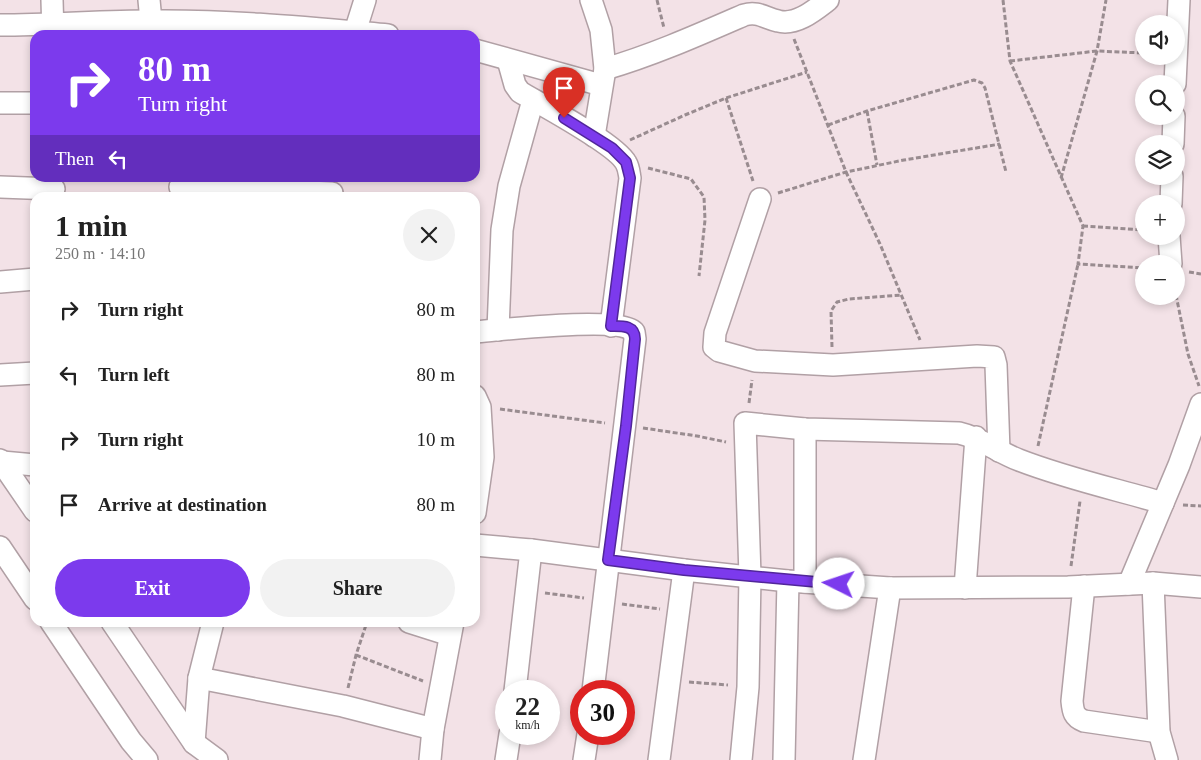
<!DOCTYPE html>
<meta charset="utf-8">
<style>
:root{--surface:#fff;--page:#f2f2f2;--text:#222;--muted:#767676;--accent:#7c3aed}
body{margin:0;font-family:Georgia,serif;background:var(--page);color:var(--text);height:100vh;display:flex;flex-direction:column;font-size:19px;white-space:nowrap}
*{box-sizing:border-box;margin:0}
p{font-size:16px;color:var(--muted)}
.icon{flex:none;width:28px;height:28px;fill:none;stroke:currentColor;stroke-width:2;stroke-linecap:round;stroke-linejoin:round}
.map{position:relative;flex:1;overflow:hidden}
.drawer{position:absolute;left:30px;top:192px;width:450px;height:435px;display:flex;flex-direction:column;background:var(--surface);border-radius:15px;box-shadow:0 2px 8px #0003}
.drawer>*{flex:none}
.top-card{position:absolute;left:30px;top:30px;width:450px;height:152px;border-radius:15px;box-shadow:0 2px 8px #0003;background:#7c3aed;color:#fff;overflow:hidden}
.buttons{position:absolute;left:1135px;top:15px;display:grid;gap:10px}
.buttons a{display:grid;place-items:center;width:50px;height:50px;border-radius:50%;background:var(--surface);box-shadow:0 2px 8px #0003;font-size:25px}
.speed{position:absolute;left:495px;top:680px;display:flex;gap:10px;font-size:25px;font-weight:700;text-align:center}
.speed>*{display:grid;place-content:center;width:65px;height:65px;border-radius:50%;background:var(--surface);box-shadow:0 2px 8px #0003;line-height:1}
.speed small{font-size:12px;font-weight:400}
.speed .limit{border:8px solid #d22;background:#fff;color:#111}
.pin{position:absolute;display:grid;place-items:center;width:42px;height:42px;color:#fff;margin:-51px -21px;border-radius:50% 50% 50% 0;rotate:-45deg;box-shadow:0 0 5px #0007}
.pin .icon{rotate:45deg}
.me{position:absolute;width:55px;margin:-28px;rotate:274deg;stroke-linejoin:round;filter:drop-shadow(0 0 4px #0008)}
.turn{display:flex;align-items:center;gap:18px;height:105px;padding:0 25px;font-size:22px}
.turn .icon{width:65px;height:65px;stroke-width:2.5}
.turn b{display:block;font-size:35px;line-height:42px}
.then{display:flex;align-items:center;height:48px;padding:0 25px;background:#0003;gap:10px;font-size:19px}
.round{display:grid;place-items:center;flex:none;width:52px;height:52px;border-radius:26px;background:var(--page)}
.headline{display:flex;align-items:center;justify-content:space-between;height:85px;padding:0 25px}
h1{font-size:30px;font-weight:800;line-height:38px}
.cta{display:flex;gap:10px;margin-top:auto;padding:10px 25px}
.cta a{flex:1;height:58px;border-radius:30px;background:var(--accent);color:#fff;font-size:20px;font-weight:800;line-height:58px;text-align:center}
.cta a+a{background:var(--page);color:var(--text)}
ul{padding:0;list-style:none}
li{display:flex;align-items:center;gap:15px;height:65px;padding:0 25px}
li div{flex:1}
li b{display:block;font-size:19px}
li em{font-style:normal}
.map>svg:first-child{display:block}
.lines{fill:none;stroke-linecap:round;stroke-linejoin:round}
.street-casing{stroke:#b1a0a5;stroke-width:24}
.path{stroke:#998c90;stroke-width:3;stroke-dasharray:5 2.5;stroke-linecap:butt}
.street{stroke:#fff;stroke-width:21}
.route-casing{stroke:#51269a;stroke-width:12}
.route{stroke:#7c3aed;stroke-width:9}
</style>
<div class="map">
<svg width="1201" height="760" viewBox="0 0 1201 760">
<rect width="100%" height="100%" fill="#f3e2e7"/>
<g class="lines">
<g class="street-casing">
<g id="street">
<path d="M52,0l1,35"/>
<path d="M149,0l2,21"/>
<path d="M591,0l10,30 4,39 -11,67"/>
<path d="M0,25c51,0 102,-4 152,-4 79,-1 158,7 236,14"/>
<path d="M354,35l11,-35"/>
<path d="M475,50l126,35"/>
<path d="M508,60l7,25 5,7c22,13 96,52 106,71 3,5 3,10 4,15l-19,148"/>
<path d="M605,69c48,-14 93,-34 139,-54 14,-4 21,3 34,6 18,5 37,-11 50,-21"/>
<path d="M1175,84l4,-84"/>
<path d="M0,103h35"/>
<path d="M1173,144l1,-28"/>
<path d="M0,187l54,2"/>
<path d="M180,187l152,6"/>
<path d="M760,199l-45,134 -1,14 5,4 36,10 78,4 144,-9 17,1 2,8 3,86"/>
<path d="M1171,204l1,-28"/>
<path d="M1169,236l2,28"/>
<path d="M0,282l35,-3"/>
<path d="M498,330l4,-100 7,-44 24,-86"/>
<path d="M475,332c26,-2 144,-16 159,0l1,7 -42,352"/>
<path d="M0,375l35,-2"/>
<path d="M475,396l5,11 3,50 -8,56"/>
<path d="M805,429v153"/>
<path d="M0,460l35,51"/>
<path d="M2,462l33,3"/>
<path d="M475,545l56,5 153,20 104,11 102,7 178,-1 85,-4 48,4"/>
<path d="M0,547l35,52"/>
<path d="M1153,583l6,149 8,28"/>
<path d="M1129,584l50,-119 22,-61"/>
<path d="M1084,586l-12,115c1,11 2,16 12,20l75,11"/>
<path d="M965,588l11,-151"/>
<path d="M51,622l80,119 16,19"/>
<path d="M112,622l82,121 23,17"/>
<path d="M409,622l41,13"/>
<path d="M199,678l144,28 90,23"/>
<path d="M515,691l16,-141"/>
<path d="M194,743l5,-65 14,-56"/>
<path d="M430,760l3,-31 20,-107"/>
<path d="M506,760l4,-26"/>
<path d="M584,760l4,-26"/>
<path d="M659,760l25,-190"/>
<path d="M741,760l7,-73 2,-111 -5,-153 60,6 154,4c22,5 39,19 60,27 46,18 96,29 144,43"/>
<path d="M784,760l4,-179"/>
<path d="M864,760l26,-172"/>
</g>
</g>
<g class="path">
<path d="M657,0l7,28"/>
<path d="M1003,0l7,61 73,165 -5,38 66,4"/>
<path d="M794,39l52,133 34,72 40,96"/>
<path d="M1010,61l87,-10 47,2"/>
<path d="M726,98l27,83"/>
<path d="M867,111l10,54"/>
<path d="M828,125l39,-14 107,-31 8,3 3,5 21,84"/>
<path d="M630,140l55,-25 41,-17 81,-26"/>
<path d="M648,168l43,11 13,18 1,23 -6,56"/>
<path d="M1061,178l36,-127 9,-51"/>
<path d="M778,193l68,-21 58,-12 96,-16"/>
<path d="M1083,226l61,4"/>
<path d="M1189,272l12,2"/>
<path d="M1176,295l12,59 11,32"/>
<path d="M832,347l-1,-36 6,-9 12,-3 53,-4"/>
<path d="M749,403l3,-23"/>
<path d="M500,409l105,14"/>
<path d="M643,428l54,8 29,6"/>
<path d="M1038,446l40,-182"/>
<path d="M1183,505l18,1"/>
<path d="M1071,566l9,-65"/>
<path d="M545,593l39,5"/>
<path d="M622,604l38,5"/>
<path d="M356,655l67,26"/>
<path d="M689,682l39,3"/>
<path d="M348,688l8,-33 11,-33"/>
</g>
<use href="#street" class="street"/>
</g>
<g class="lines">
<g class="route-casing">
<path id="route" d="M564,118l48,30 14,14 4,16 -19,148c11,0 24,-1 24,13l-9,87 -18,134 76,10 155,14"/>
</g>
<use href="#route" class="route"/>
</g>
</svg>
<div class="buttons">
<a><svg class="icon" aria-label="sound" viewBox="0 0 24 24"><path d="M4 9h4l5-4v14l-5-4H4zM17 9q2 3 0 6"/></svg></a>
<a><svg class="icon" aria-label="search" viewBox="0 0 24 24"><circle cx="10" cy="10" r="6"/><path d="M15 15l6 6"/></svg></a>
<a><svg class="icon" aria-label="layers" viewBox="0 0 24 24"><path d="M12 4l9 5-9 5-9-5zM3 14l9 5 9-5"/></svg></a>
<a>+</a>
<a>−</a>
</div>
<div class="speed"><div>22<small>km/h</small></div><div class="limit">30</div></div>
<div class="pin" style="left:564px;top:118px;background:#d93025"><svg class="icon" aria-label="arrive" viewBox="0 0 24 24"><path d="M6 21V4h12l-3 4 3 4H6"/></svg></div>
<svg class="me" style="left:839px;top:584px" viewBox="-20 -20 40 40"><circle r="19" fill="#fff"/><path d="M0-13L10 11 0 6-10 11z" fill="#7c3aed"/></svg>
<div class="top-card">
<div class="turn"><svg class="icon" aria-label="right" viewBox="0 0 24 24"><path d="M7 20v-9h11M14 6l5 5-5 5"/></svg><div><b>80 m</b>Turn right</div></div>
<div class="then">Then<svg class="icon" aria-label="left" viewBox="0 0 24 24"><path d="M17 20v-9H6M10 6l-5 5 5 5"/></svg></div>
</div>
<section class="drawer">
<div class="headline"><div><h1>1 min</h1><p>250 m · 14:10</p></div><a class="round"><svg class="icon" aria-label="close" viewBox="0 0 24 24"><path d="M6 6l12 12M18 6L6 18"/></svg></a></div>
<ul>
<li><svg class="icon" aria-label="right" viewBox="0 0 24 24"><path d="M7 20v-9h11M14 6l5 5-5 5"/></svg><div><b>Turn right</b></div><em>80 m</em></li>
<li><svg class="icon" aria-label="left" viewBox="0 0 24 24"><path d="M17 20v-9H6M10 6l-5 5 5 5"/></svg><div><b>Turn left</b></div><em>80 m</em></li>
<li><svg class="icon" aria-label="right" viewBox="0 0 24 24"><path d="M7 20v-9h11M14 6l5 5-5 5"/></svg><div><b>Turn right</b></div><em>10 m</em></li>
<li><svg class="icon" aria-label="arrive" viewBox="0 0 24 24"><path d="M6 21V4h12l-3 4 3 4H6"/></svg><div><b>Arrive at destination</b></div><em>80 m</em></li>
</ul>
<div class="cta"><a>Exit</a><a>Share</a></div>
</section>
</div>
